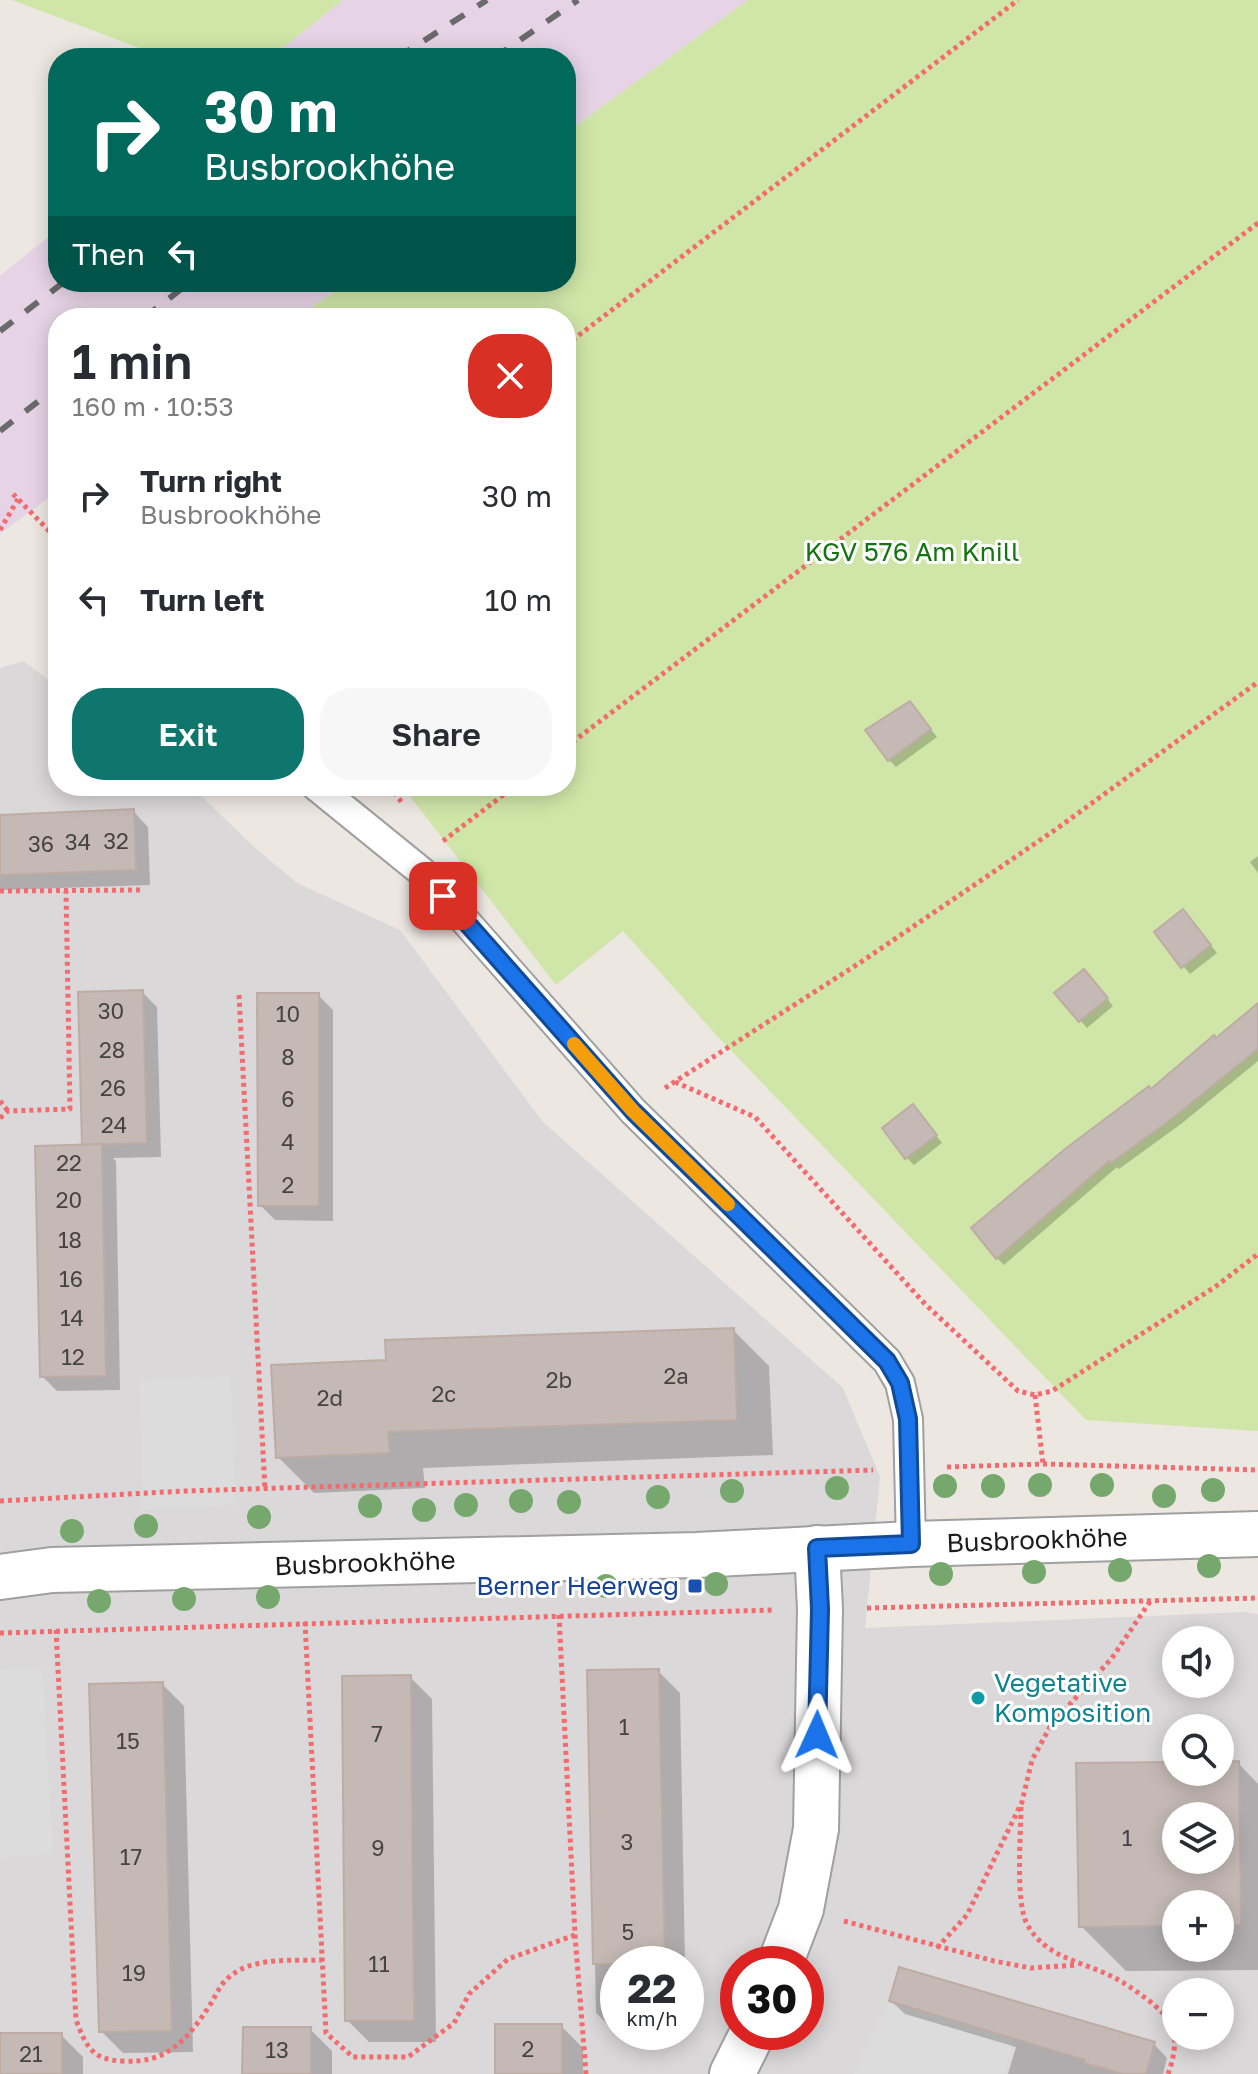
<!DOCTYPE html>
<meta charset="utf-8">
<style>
:root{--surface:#fff;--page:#f7f7f7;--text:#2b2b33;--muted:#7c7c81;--accent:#0f766e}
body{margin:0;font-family:"Golos Text",sans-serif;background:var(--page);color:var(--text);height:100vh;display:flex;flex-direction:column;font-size:30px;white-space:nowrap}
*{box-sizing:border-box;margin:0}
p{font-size:26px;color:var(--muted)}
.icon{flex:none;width:44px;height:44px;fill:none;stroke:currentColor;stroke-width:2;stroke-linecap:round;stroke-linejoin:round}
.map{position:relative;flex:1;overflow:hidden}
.sheet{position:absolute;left:48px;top:308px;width:528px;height:488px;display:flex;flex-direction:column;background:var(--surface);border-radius:32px;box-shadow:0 4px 20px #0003}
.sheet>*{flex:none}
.hud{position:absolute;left:48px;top:48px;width:528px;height:244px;border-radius:32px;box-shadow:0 4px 20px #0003;background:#00695c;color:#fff;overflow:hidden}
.controls{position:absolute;left:1162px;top:1626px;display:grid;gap:16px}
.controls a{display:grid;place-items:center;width:72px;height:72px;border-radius:50%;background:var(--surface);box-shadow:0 4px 20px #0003;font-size:40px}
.speed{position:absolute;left:600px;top:1946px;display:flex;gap:16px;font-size:40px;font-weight:700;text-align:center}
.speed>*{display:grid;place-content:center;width:104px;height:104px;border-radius:50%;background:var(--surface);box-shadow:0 4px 20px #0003;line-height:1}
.speed small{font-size:20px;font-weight:400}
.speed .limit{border:12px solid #d22;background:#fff;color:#111}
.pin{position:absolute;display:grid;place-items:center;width:68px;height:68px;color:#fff;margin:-34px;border-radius:16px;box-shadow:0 4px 12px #0006}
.me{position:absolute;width:88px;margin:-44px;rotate:1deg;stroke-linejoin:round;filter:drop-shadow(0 0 6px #0008)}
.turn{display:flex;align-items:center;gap:28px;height:168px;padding:0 24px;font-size:36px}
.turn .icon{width:104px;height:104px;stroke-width:2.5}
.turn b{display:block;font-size:56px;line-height:68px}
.then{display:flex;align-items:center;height:76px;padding:0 24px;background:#0003;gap:16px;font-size:30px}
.round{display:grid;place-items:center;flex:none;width:84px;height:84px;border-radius:32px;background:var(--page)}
.head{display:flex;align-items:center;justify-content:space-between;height:136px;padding:0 24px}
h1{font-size:48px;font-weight:600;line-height:60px}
.button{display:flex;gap:16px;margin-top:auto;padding:16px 24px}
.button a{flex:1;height:92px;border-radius:32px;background:var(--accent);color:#fff;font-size:32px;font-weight:600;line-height:92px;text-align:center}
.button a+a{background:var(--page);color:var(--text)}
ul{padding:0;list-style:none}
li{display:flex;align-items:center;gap:24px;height:104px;padding:0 24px}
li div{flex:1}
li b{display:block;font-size:30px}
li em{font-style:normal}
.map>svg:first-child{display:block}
.residential{fill:#dad8d9;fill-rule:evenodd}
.industrial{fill:#e6d3e5}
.grass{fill:#cfe6a8}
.parking{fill:#dcdcdc}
.shadow{fill:#0003;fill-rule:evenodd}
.building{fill:#c4b9b5;stroke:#beaca4;stroke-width:2;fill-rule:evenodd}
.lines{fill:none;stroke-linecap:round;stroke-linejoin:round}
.lane-casing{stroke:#a0a0a0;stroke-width:32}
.street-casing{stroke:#a0a0a0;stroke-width:48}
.path{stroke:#f46b6f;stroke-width:5;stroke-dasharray:4 4;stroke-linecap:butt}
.lane{stroke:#fff;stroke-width:28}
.street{stroke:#fff;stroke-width:44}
.rail{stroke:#6a6a6a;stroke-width:6;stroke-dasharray:16 16;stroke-linecap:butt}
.tree{fill:#76a86e}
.route-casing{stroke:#114b97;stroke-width:20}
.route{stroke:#1a73e8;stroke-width:14}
.slow{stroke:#f59e0b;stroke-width:14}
.transit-dot{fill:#1a4fb4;stroke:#fff;stroke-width:3}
.culture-dot{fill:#0f9aa8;stroke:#fff;stroke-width:3}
.labels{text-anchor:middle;stroke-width:6;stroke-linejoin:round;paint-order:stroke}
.number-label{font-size:22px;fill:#464342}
.park-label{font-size:26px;fill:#14740f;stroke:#fff}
.street-label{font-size:26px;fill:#1c1c1c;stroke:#fff}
.transit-label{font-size:26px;fill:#164399;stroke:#fff;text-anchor:end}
.culture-label{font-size:26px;fill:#0d838f;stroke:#fff;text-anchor:start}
</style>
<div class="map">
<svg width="1258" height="2074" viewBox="0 0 1258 2074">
<rect width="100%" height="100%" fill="#ede7e1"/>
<path class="residential" d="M23,661l35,26v99h133l63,61 43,36 103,47 143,192 300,266 37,89 -15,151 379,-16 14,2v460h-1258v-1406zM1176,1640h44v44h-44zM1176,1728h44v44h-44zM1176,1816h44v44h-44zM1176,1904h44v44h-44zM618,1964h68v68h-68zM738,1964h68v68h-68zM1176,1992h44v44h-44z"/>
<g class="industrial">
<path d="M343,0h405l-182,133v-75h-296z"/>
<path d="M58,229v53h291l-53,36h-238v173l-58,43v-258z"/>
</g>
<g class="grass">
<path d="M12,0h331l-73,58h-104z"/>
<path d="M748,0h510v1431l-172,-11 -367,-382 -96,-107 -67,54 -154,-199h164v-468h-270l53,-36h217v-149z"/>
</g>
<g class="parking">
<path d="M231,1376l4,129 -92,4 -3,-130z"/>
<path d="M42,1668l11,187 -53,3v-188z"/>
<path d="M889,2001l125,37 -9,36h-152z"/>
</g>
<g class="shadow">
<path d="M910,703l27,34 -41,30 -7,-7z"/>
<path d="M133,811l15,16 2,58 -150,5v-73z"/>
<path d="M1258,856v17l-8,-11z"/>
<path d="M1190,919l27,34 -27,21 -34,-41z"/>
<path d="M1091,978l22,28 -26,22 -30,-35z"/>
<path d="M142,992l15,15 4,150 -48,1 3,3 4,229 -63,1 -15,-15 45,-229z"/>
<path d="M318,995l15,15v211l-58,-1 -15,-15z"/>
<path d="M1258,1005v56l-77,63 -62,45 -2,-2 -113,98 -7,-7 154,-167z"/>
<path d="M920,1114l22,29 -28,22 -7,-7z"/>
<path d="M733,1330l36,36 4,89 -350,13 2,20 -111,5 -36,-36 110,-95z"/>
<path d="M658,1671l22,22 5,271h-67v68h68v-38l1,40 -69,1 -22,-22 -7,-341z"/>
<path d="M410,1677l22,22 4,343h-67l-22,-22z"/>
<path d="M162,1684l22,22 9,346 -70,1 -22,-22z"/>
<path d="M1238,1763l20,21v186l-132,1 -45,-45 95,-162v8h44v-8zM1176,1816h44v44h-44zM1176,1904h44v44h-44z"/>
<path d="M891,2001l263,43 13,14 -4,16h-155l8,-27 -111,-33z"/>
<path d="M561,2026l22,22v26h-86z"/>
<path d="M310,2029l22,22v23h-88z"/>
<path d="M0,2035h61l22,22v17h-83z"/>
</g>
<g class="building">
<path d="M910,701l21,28 -43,32 -23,-31z"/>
<path d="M134,809l2,61 -136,5v-60z"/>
<path d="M1183,909l28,36 -30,23 -27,-36z"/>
<path d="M1084,969l24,29 -29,24 -25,-29z"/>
<path d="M143,990l4,153 -65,2 -4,-153z"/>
<path d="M257,993h62v213h-61z"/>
<path d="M1258,1003v46l-84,68 -63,46 -2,-2 -113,98 -25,-31 94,-79 84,-63 2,3 63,-54 2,3z"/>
<path d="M913,1104l24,31 -32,24 -23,-31z"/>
<path d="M102,1144l4,232 -66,1 -5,-231z"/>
<path d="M734,1328l3,92 -349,12 2,21 -114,5 -5,-93 115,-5 -1,-20z"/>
<path d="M659,1669l6,295h-72l-6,-294z"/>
<path d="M411,1675l3,346h-69l-3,-345z"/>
<path d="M163,1682l9,349 -73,1 -10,-348z"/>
<path d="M1239,1761l2,164h-21v-21h-44v22l-97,1 -3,-164 100,-1v10h44v-10zM1176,1816h44v44h-44z"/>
<path d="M899,1967l256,75 -9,32h-23l-39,-11 1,-3 -196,-59z"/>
<rect x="495" y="2024" width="67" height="50"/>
<path d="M243,2027h68v47h-69z"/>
<rect x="0" y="2033" width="62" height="41"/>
</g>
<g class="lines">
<g class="lane-casing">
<path id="lane" d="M316,786l106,86 211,239 254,250 13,22 8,36 3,125"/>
</g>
<g class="street-casing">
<g id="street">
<path d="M0,1577l52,-7 645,-15 214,-11 347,-10"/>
<path d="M780,1964l21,-55 15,-80 4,-220 -3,-61"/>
<path d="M732,2074l21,-42"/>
</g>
</g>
<g class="path">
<path d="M566,345l452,-345"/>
<path d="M13,494l45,46"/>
<path d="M0,530l18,-31"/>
<path d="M566,747l692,-524"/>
<path d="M389,786l14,18"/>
<path d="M443,841l72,-55"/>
<path d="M0,891l141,-1"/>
<path d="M239,995l26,495"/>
<path d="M675,1082l80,35 170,187 93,87 17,4 17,-4 163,-104 43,-33"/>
<path d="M665,1088l196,-126 194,-132 203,-148"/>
<path d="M0,1101l8,10"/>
<path d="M0,1118l8,-7 62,-2 -4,-218"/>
<path d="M1035,1395l8,69"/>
<path d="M947,1467l96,-3 215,6"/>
<path d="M0,1501l184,-10 689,-21"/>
<path d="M867,1608l391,-10"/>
<path d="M559,1615l16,320 11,139"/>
<path d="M305,1622l21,411 27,24h55l46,-34 15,-29 39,-35 67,-24"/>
<path d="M56,1630l20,390c10,26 16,40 46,41 45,3 65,-21 88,-56 5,-8 10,-20 17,-26 24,-23 64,-18 95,-19"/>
<path d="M0,1633l773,-23"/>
<path d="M1021,1807c0,28 -6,94 6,117 19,35 56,37 88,54 14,7 51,33 57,47 6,14 1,36 -4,49"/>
<path d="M844,1921l150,40 37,7 45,-3"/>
<path d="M937,1948l30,-33 55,-113 10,-42 19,-35 61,-67 39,-58"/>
</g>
<use href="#lane" class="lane"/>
<use href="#street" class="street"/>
<g class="rail">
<path d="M397,58l90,-58"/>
<path d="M494,58l84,-58"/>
<path d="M144,318l46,-36"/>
<path d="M0,331l64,-49"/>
<path d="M0,431l58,-45"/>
</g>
</g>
<g class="tree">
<circle cx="1040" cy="1485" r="12"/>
<circle cx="1102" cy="1485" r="12"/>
<circle cx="945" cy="1486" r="12"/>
<circle cx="993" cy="1486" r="12"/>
<circle cx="837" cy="1488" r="12"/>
<circle cx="1213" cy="1490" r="12"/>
<circle cx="732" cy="1491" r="12"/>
<circle cx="1164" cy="1496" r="12"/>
<circle cx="658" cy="1497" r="12"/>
<circle cx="521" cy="1501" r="12"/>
<circle cx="569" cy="1502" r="12"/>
<circle cx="466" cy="1505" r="12"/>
<circle cx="370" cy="1506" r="12"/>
<circle cx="424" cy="1510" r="12"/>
<circle cx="259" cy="1517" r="12"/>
<circle cx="146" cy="1526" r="12"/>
<circle cx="72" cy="1531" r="12"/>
<circle cx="1209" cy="1566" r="12"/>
<circle cx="1120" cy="1570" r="12"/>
<circle cx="1034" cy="1572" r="12"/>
<circle cx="941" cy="1574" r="12"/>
<circle cx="716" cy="1584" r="12"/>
<circle cx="606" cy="1586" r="12"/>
<circle cx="268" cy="1597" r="12"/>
<circle cx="184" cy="1599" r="12"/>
<circle cx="99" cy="1601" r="12"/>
</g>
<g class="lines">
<g class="route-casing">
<path id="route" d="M443,896l190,215 254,250 13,22 8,36 3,125 -94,4 3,61 -3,126"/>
</g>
<use href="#route" class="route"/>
<path class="slow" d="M574,1044l59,67 95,93"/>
</g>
<rect class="transit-dot" x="687" y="1578" width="16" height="16" rx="4"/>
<circle class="culture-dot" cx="978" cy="1698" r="8"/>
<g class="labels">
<g class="number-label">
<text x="116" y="849">32</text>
<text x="78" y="850">34</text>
<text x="41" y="852">36</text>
<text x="111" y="1019">30</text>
<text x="288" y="1022">10</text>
<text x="112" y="1058">28</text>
<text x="288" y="1065">8</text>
<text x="113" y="1096">26</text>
<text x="288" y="1107">6</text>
<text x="114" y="1133">24</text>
<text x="288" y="1150">4</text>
<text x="69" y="1171">22</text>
<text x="288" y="1193">2</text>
<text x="69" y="1208">20</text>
<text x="70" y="1248">18</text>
<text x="71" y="1287">16</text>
<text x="72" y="1326">14</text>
<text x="73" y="1365">12</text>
<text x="676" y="1384">2a</text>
<text x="559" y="1388">2b</text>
<text x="444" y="1402">2c</text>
<text x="330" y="1406">2d</text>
<text x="624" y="1735">1</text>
<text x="377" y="1742">7</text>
<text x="128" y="1749">15</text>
<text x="1127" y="1846">1</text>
<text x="627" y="1850">3</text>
<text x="378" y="1856">9</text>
<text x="131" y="1865">17</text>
<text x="628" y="1940">5</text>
<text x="379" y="1972">11</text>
<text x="134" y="1981">19</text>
<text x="528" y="2057">2</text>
<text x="277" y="2058">13</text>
<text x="31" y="2062">21</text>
</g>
<g class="park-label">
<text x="912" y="561">KGV 576 Am Knill</text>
</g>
<g class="street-label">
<text transform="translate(1037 1540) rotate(-2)" y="9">Busbrookhöhe</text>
<text transform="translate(365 1563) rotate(-2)" y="9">Busbrookhöhe</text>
</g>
<g class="transit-label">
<text x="679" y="1595">Berner Heerweg</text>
</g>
<g class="culture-label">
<text x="994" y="1692">Vegetative<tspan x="994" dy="30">Komposition</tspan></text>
</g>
</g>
</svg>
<div class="controls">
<a><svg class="icon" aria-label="sound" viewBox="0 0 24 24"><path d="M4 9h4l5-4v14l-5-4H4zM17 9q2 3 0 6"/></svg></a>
<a><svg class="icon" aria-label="search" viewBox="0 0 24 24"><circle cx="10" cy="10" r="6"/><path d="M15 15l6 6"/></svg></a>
<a><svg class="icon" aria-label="layers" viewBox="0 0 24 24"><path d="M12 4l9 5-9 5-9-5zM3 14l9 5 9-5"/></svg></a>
<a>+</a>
<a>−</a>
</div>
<div class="speed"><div>22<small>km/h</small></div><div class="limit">30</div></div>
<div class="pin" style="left:443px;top:896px;background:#d93025"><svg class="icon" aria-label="arrive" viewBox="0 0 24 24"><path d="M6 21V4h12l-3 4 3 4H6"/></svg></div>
<svg class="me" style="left:817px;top:1735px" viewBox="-20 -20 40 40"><path d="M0-17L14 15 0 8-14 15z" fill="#1a73e8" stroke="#fff" stroke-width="4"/></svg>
<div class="hud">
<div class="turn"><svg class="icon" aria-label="right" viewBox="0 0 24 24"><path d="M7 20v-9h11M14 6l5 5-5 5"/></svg><div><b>30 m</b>Busbrookhöhe</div></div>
<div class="then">Then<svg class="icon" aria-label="left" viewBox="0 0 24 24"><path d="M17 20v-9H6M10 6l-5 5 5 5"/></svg></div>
</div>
<section class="sheet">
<div class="head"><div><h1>1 min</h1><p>160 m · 10:53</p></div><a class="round" style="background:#d93025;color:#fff"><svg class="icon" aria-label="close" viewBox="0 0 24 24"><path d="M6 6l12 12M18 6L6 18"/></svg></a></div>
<ul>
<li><svg class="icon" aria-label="right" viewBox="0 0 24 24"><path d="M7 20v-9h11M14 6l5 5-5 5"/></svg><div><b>Turn right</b><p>Busbrookhöhe</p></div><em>30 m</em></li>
<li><svg class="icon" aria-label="left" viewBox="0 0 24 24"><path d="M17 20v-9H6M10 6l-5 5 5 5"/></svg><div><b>Turn left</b></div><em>10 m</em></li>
</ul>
<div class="button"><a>Exit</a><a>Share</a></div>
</section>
</div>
